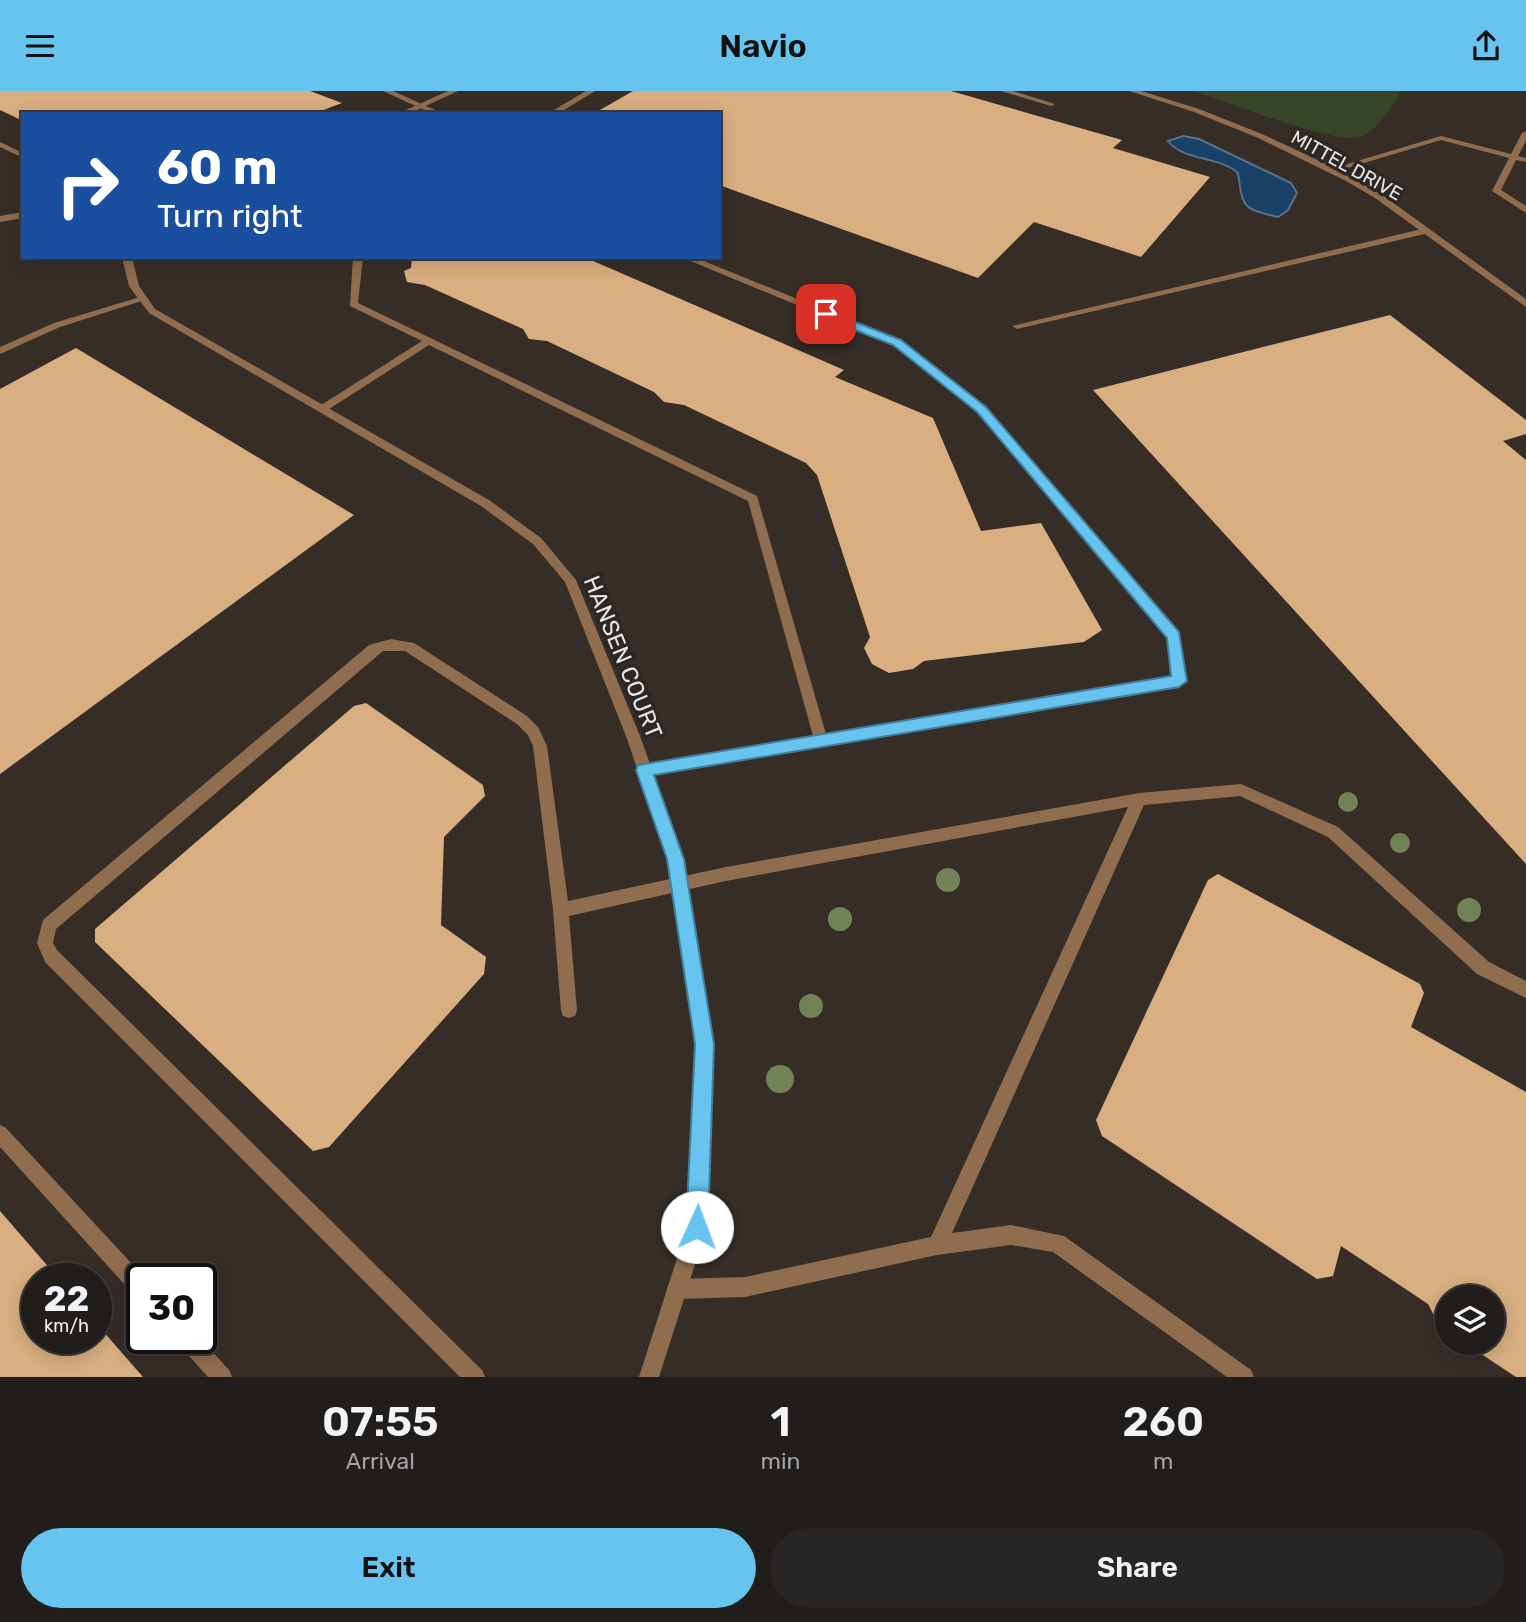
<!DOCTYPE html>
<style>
:root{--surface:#201d1b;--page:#282624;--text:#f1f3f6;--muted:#a2a2a3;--line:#3d3b3a;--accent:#66c4ef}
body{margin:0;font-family:Rubik,sans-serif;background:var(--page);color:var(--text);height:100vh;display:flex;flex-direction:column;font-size:26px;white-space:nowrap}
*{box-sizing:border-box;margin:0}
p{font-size:23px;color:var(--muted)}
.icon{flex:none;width:38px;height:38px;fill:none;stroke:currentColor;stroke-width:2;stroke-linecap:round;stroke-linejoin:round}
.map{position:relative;height:1286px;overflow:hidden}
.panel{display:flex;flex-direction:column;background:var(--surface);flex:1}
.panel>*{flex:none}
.banner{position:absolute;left:21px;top:21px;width:700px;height:147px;border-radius:0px;box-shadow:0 4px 18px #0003,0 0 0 2px var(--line);background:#1a4fa0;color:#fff;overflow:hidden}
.controls{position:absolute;left:1435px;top:1194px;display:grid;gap:14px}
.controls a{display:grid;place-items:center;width:70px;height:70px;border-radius:50%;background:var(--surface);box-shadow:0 4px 18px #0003,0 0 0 2px var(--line);font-size:35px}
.speed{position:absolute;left:21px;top:1172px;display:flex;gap:14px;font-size:35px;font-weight:700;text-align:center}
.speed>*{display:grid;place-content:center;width:91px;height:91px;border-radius:50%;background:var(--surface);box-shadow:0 4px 18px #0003,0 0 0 2px var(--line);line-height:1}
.speed small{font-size:18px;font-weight:400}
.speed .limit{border:4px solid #111;border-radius:10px;background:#fff;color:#111}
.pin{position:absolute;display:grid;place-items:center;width:60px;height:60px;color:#fff;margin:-30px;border-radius:14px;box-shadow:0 4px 10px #0006}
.me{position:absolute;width:77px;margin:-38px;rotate:2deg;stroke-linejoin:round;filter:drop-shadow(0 0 5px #0008)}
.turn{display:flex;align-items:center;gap:24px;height:147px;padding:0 21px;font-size:32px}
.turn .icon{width:91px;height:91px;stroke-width:2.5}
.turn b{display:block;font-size:49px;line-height:60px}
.eta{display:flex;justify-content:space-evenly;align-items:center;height:119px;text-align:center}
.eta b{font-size:42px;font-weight:600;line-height:49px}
.button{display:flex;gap:14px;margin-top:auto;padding:14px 21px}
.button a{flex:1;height:80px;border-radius:42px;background:var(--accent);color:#111;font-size:28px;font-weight:600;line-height:80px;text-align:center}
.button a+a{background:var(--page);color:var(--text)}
header{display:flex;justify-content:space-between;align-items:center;height:91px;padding:0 21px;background:var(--accent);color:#111;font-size:32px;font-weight:600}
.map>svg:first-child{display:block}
.built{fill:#362d27;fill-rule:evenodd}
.green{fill:#374425}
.water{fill:#194066;stroke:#57728c;stroke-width:2}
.building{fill:#d9af81}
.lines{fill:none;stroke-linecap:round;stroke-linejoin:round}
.service{fill:#906d4e;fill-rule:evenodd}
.minor{fill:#906d4e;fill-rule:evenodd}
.tree{fill:#708256}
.route{fill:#66c4ef;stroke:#427f9b;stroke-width:2}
.labels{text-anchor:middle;stroke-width:7;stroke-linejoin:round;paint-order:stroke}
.far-street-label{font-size:19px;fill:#e8e5e3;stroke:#2a2724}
.street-label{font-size:23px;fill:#e8e5e3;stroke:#2a2724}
</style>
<header><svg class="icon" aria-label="menu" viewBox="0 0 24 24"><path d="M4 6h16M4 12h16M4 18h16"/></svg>Navio<svg class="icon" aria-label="share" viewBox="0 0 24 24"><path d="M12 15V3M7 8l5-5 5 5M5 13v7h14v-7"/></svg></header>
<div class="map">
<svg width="1526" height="1286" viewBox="0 0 1526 1286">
<rect width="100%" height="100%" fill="#2a2724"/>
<path class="built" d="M0,0h1526v1286h-1526zM23,23h696v143h-696zM37,1188h59v60h-59zM142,1188h59v60h-59zM1447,1206h46v45h-46z"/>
<path class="green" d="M1193,0h205l1,6c-11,14 -25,38 -43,41 -26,4 -133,-37 -163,-47z"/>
<path class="water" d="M1183,45l16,3 92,44 6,10 -9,17 -10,7c-36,-9 -35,-8 -40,-44 -19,-17 -55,-12 -70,-32z"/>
<g class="building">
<path d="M0,0h310l32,12 -29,11h-290v7l-23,-11z"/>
<path d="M633,0h318l171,49 -9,8 97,29 -69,80 -107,-35 -56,56 -259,-93v-71h-126z"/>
<path d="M412,166h172l260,113 -9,7 98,41 48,113 60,-8 61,107 -18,12 -160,19 -11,8 -24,4 -17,-9 -8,-16 6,-11 -53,-162 -11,-12 -122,-58 -20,-3 -10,-10 -107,-51 -18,-2 -6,-10 -98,-44 -18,-3 -3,-11 7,-3z"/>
<path d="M1390,224l136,105v14l-23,7 23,19v404l-433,-474z"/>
<path d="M76,257l278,167 -354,259v-385z"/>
<path d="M366,612l117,82 2,11 -41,41 -3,88 45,32 -2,17 -155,173 -16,4 -218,-209v-13l259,-223z"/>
<path d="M1218,783l202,110 4,9 -13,34 115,65v285h-10l-53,-35h30v-45h-46v35l-7,-5 -12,-23 -87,-58 -8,30 -16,3 -215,-143 -6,-16 112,-240z"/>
<path d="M0,1120l59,68h-22v60h59v-16l47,54h-143z"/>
</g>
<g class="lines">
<g class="service">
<path d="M383,0h10l51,23h-11z"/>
<path d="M586,0h9l-36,22 -7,-2z"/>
<path d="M1001,0h12l42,13 -4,2z"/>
<path d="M1526,40v10l-8,15 8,2v4l-10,-2 -15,30 25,16v7l-34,-22 17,-33 -68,-18 -107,32 -7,-2 114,-34 70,18 11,-21z"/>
<path d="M0,51l23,11v5l-23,-11z"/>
<path d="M1426,137l3,1v4l-412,96 -5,-3z"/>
<path d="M353,166h10l-5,46 399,193 69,238 346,-57 -4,-39 -190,-226 -85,-67 -212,-88h13l207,84 85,67 193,224 7,49 -7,5 -535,90 -5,-2 -2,-4 2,-4 5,-2 169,-28 -65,-235 -319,-156 -103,66h-8v-4l104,-66 -72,-35z"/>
<path d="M140,206l8,2 -88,28 -60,27v-7l54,-24z"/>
<path d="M391,548l23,4 113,73 11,11 9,19 21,155 158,-34 413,-74 102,-9 97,43 151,135 37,19v17l-49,-24 -149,-137 -88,-41 -96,9 -192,428 59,-8 53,11 187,134 3,7h-27l-174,-125 -42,-7 -74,10 -192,42 -68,2 -7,-3 -3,-7 3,-7 7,-3 68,-2 186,-40 197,-430 -402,74 -157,35 8,94 -2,6 -6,2 -6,-2 -2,-6 -8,-100 -20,-164 -5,-11 -11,-11 -112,-73h-22l-327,278 -3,14 4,7 425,420 3,7h-25l-415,-415 -8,-19 6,-23 326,-275z"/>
<path d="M0,1034l6,3 140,151h-4v20l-7,-3 -135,-149z"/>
<path d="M177,1248h24l28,31 3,7h-24l-28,-31z"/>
</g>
<g class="minor">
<path d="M448,0h10l-50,23h-11z"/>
<path d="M1129,0h12l58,18 63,25 60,28 59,32 145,105v8l-151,-109 -29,-17 -90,-44 -62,-25z"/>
<path d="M23,121v6l-23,4v-6z"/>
<path d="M122,166h10l7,29 16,23 334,191 52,38 35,42 64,156 44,123 29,185 -6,183 -48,150h-20l48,-150 8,-183 -27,-185 -42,-123 -61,-154 -32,-38 -52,-38 -332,-193 -20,-27z"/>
</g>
</g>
<g class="tree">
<circle cx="1348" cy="711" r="10"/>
<circle cx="1400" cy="752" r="10"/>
<circle cx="948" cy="789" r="12"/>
<circle cx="1469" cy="819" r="12"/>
<circle cx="840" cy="828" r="12"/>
<circle cx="811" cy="915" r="12"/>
<circle cx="780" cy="988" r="14"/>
</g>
<path class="route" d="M822,221h8l71,28 85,67 193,225 8,49 -8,6 -525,88 30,84 30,185 -6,183 -4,8 -7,3 -8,-3 -3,-8 9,-183 -28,-185 -31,-89 2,-5 533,-89 -4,-38 -190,-226 -84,-67 -71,-28z"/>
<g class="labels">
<g class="far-street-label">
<text transform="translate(1347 74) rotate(29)" y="7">MITTEL DRIVE</text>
</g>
<g class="street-label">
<text transform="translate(623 566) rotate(68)" y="8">HANSEN COURT</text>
</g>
</g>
</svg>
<div class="controls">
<a><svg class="icon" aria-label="layers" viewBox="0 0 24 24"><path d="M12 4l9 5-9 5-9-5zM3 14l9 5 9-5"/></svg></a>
</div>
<div class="speed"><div>22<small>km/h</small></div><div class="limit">30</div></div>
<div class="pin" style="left:826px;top:223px;background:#d93025"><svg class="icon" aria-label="arrive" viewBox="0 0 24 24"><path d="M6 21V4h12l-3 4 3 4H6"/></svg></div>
<svg class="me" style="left:697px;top:1136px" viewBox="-20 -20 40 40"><circle r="19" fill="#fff"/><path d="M0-13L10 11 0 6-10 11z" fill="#66c4ef"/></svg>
<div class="banner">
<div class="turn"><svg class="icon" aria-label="right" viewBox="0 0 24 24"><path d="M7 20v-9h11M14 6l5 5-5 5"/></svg><div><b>60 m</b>Turn right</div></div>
</div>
</div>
<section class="panel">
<div class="eta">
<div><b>07:55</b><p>Arrival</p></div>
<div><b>1</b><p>min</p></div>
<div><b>260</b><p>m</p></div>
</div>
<div class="button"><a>Exit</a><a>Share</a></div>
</section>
